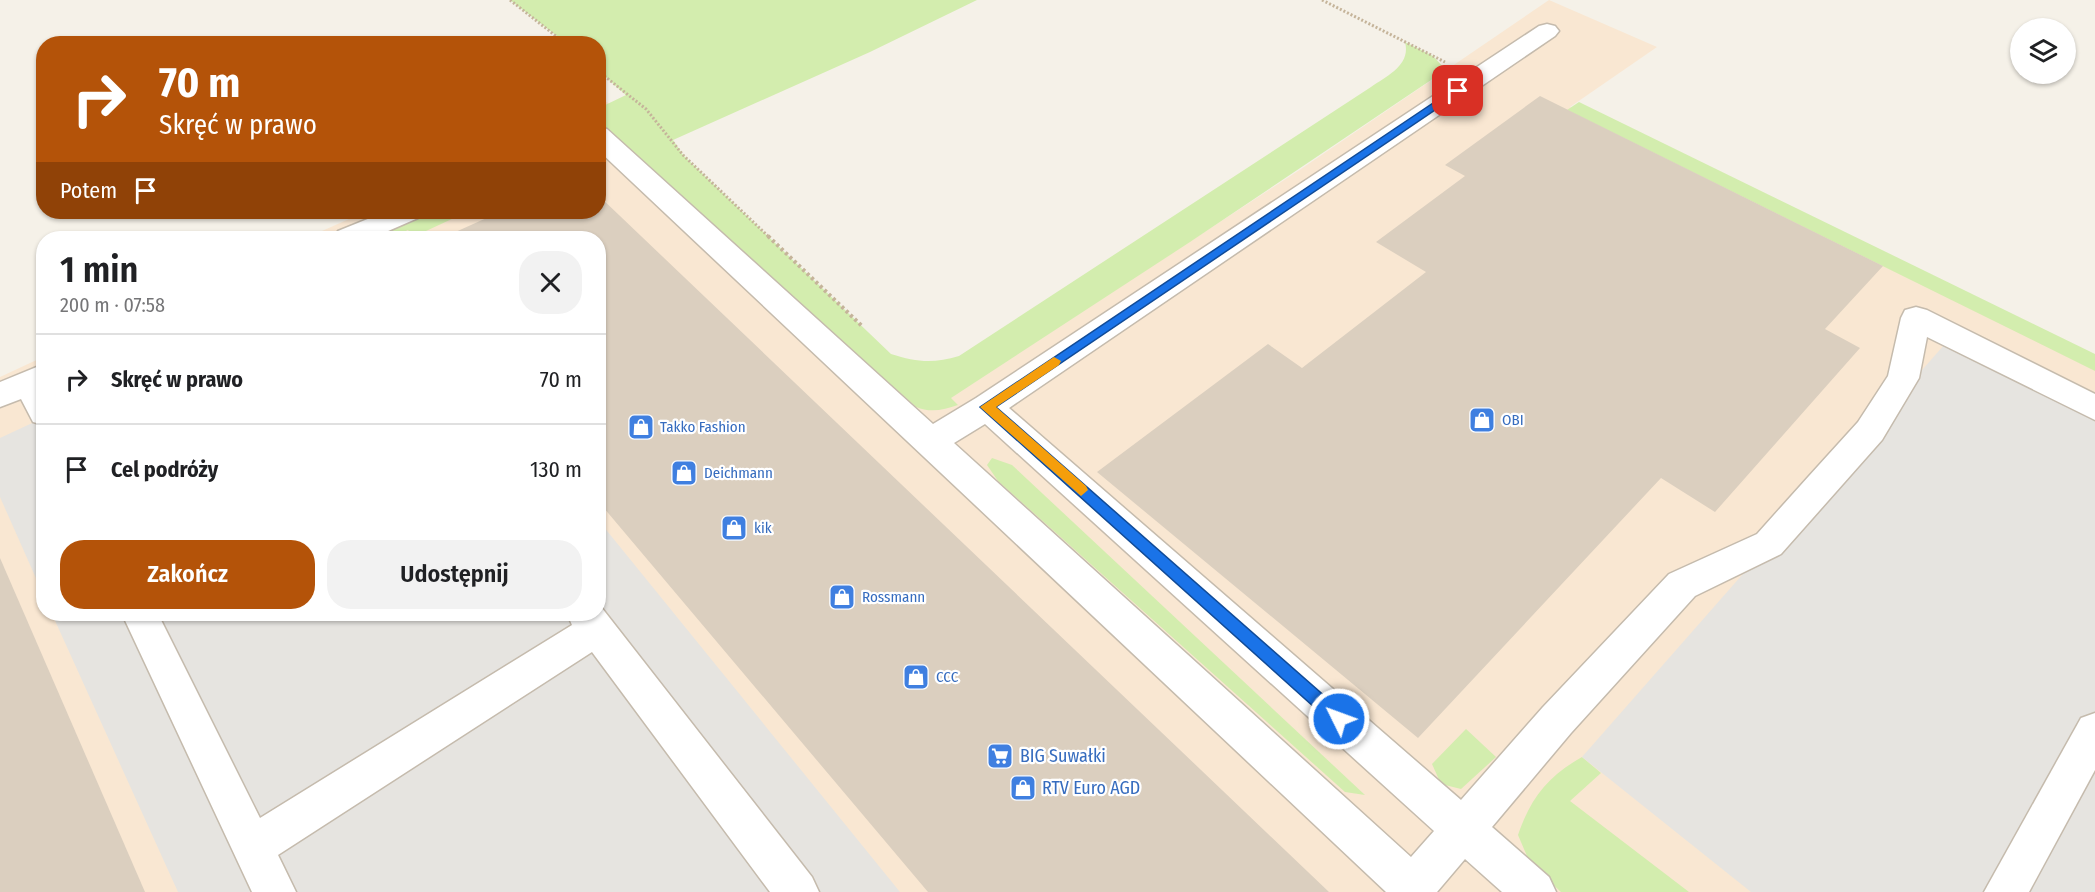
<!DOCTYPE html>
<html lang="pl">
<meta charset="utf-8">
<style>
:root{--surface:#fff;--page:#f2f2f2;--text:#202124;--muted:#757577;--line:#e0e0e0;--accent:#b45309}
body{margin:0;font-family:"Fira Sans Condensed",sans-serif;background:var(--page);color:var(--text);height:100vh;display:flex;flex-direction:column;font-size:22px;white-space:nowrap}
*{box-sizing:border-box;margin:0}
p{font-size:20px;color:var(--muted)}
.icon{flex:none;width:33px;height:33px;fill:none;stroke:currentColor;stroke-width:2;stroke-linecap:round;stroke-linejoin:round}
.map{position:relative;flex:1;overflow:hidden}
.sheet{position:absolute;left:36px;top:231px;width:570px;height:390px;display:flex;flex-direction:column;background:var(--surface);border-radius:24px;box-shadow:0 2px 4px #0004}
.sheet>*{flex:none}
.guide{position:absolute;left:36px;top:36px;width:570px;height:183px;border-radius:24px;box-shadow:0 2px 4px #0004;background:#b45309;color:#fff;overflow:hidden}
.tools{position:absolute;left:2010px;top:18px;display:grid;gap:12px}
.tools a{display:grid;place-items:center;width:66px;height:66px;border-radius:50%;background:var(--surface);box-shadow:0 2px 4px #0004;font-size:30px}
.pin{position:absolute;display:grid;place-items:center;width:51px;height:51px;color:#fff;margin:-26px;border-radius:12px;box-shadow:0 3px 9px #0006}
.me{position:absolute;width:66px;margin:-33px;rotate:312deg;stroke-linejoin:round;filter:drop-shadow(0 0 4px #0008)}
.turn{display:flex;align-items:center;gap:21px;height:126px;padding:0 24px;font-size:27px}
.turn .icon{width:78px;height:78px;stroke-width:2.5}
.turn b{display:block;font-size:42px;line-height:51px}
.then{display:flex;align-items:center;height:57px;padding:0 24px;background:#0003;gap:12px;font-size:22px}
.round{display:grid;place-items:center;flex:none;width:63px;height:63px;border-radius:24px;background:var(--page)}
.headline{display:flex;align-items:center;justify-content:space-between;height:102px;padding:0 24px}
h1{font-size:36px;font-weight:600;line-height:45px}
.button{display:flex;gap:12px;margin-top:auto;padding:12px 24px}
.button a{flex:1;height:69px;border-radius:24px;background:var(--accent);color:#fff;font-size:24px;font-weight:600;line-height:69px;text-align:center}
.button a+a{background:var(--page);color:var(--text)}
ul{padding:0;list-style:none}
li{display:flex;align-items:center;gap:18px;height:90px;padding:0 24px;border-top:2px solid var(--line)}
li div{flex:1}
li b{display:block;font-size:22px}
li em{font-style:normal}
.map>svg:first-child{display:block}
.commercial{fill:#f9e7d2}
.green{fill:#d3edae}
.parking{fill:#e6e4e0}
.building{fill:#dbcfbf}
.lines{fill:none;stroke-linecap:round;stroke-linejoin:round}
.minor-casing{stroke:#c5bbad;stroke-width:3}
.path-far1{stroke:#c5b49a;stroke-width:3;stroke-dasharray:2 2;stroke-linecap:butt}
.path{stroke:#c5b49a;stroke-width:4;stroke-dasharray:3 3;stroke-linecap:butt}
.minor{fill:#fff;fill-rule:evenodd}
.route{fill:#1a73e8;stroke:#114b97;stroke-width:1.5}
.slow{fill:#f59e0b}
.labels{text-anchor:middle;stroke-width:4.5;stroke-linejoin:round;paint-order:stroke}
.shop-label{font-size:15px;fill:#366cbe;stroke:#fff;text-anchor:start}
.near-shop-label{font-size:18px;fill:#366cbe;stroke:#fff;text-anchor:start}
</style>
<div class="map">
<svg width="2095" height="892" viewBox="0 0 2095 892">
<rect width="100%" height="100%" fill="#f5f1e8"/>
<path class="commercial" d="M1549,0l108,47 -87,60 525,255v530h-2095v-515l43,-20 1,257h554v-376h-292l59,-26h233l1,-107 8,-3 331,304 363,-237z"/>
<g class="green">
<path d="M510,0h467l-107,52 -197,88 10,15 208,199c25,8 42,10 68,2l412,-269c17,-12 40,-22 34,-45l28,14 13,14 -256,172 -239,156 7,7c-14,5 -28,8 -42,2l-317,-281v-18l27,-13 -27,-24 -1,-27 -32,-1z"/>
<path d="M1579,102l516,252v17l-528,-261z"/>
<path d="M424,212h43l-54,25 -5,-7 -17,8h-14l17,-12z"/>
<path d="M992,458l20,7 353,330 -20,-3 -347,-311 -11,-16z"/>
<path d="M1466,729l30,28 -35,32 -20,-5 -9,-20z"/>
<path d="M1582,757l19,16 -31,28 119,91h-128l-31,-29 -12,-28c12,-36 30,-59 64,-78z"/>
</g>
<g class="parking">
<path d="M1959,328l136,67v497h-344l-169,-135z"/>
<path d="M43,418v176l-43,-97v-59z"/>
<path d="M599,521l301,371h-722l-126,-278h546z"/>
</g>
<g class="building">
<path d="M1540,96l343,170 -58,63 35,19 -145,164 -54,-34 -243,260 -321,-266 171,-128 34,24 124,-96 -50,-30 89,-66 -20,-11z"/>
<path d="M598,195l303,289 428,408h-401l-330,-391v-263h-156l58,-26h98z"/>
<path d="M0,558l145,334h-145z"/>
</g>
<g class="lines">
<g class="minor-casing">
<g id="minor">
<path d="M1547,24l8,2 4,5 -4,5 -546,372 452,392 82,-93 126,-133 88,-40 52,-58 49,-54 30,-46 13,-58 4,-8 11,-3 11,3 168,84v26l-168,-83 -8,41 -37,62 -101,114 -86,42 -124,137 -79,94 57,50 7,15h-54l-37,-33 -28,33h-51l-788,-742v-23l9,2 326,295 43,-26 563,-372zM985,424l449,407 -23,26 -457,-414z"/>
<path d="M385,212h37l-4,6 -46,20h-38l4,-7z"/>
<path d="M44,364v61l-11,-3 -12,-23 -21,8v-25z"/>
<path d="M598,603l214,274 7,15h-49l-178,-240 -314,203 18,37h-44l-130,-278h36l102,204 312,-193 -5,-11h31z"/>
<path d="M2095,713v57l-66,122h-45l97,-174z"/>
</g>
</g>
<g class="path-far1">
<path d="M510,0l56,44"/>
<path d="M1322,0l123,62"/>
<path d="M598,71l48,38 37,46 86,82"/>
</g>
<path class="path" d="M768,236l95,91"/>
<use href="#minor" class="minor"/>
</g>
<path class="route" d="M1454,89l9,2 -467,316 349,307 2,5 -2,5 -6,2 -6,-2 -353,-317z"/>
<path class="slow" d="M1054,357l7,4 -2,4 -63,42 90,79 2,4 -7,6 -101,-89z"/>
<defs>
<g id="shop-square" transform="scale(1.35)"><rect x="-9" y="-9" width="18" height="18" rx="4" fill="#3f7fe0" stroke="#fff"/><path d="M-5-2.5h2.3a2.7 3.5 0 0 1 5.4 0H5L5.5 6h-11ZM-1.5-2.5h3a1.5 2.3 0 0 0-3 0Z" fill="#fff"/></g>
<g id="supermarket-square" transform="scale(1.35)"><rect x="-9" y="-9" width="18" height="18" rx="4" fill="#3f7fe0" stroke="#fff"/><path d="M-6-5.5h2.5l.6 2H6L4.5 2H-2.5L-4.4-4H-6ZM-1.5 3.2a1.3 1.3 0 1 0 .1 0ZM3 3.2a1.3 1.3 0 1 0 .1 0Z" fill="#fff"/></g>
</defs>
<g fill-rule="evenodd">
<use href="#shop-square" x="1482" y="420"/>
<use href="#shop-square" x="641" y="427"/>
<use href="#shop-square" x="684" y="473"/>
<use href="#shop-square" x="734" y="528"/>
<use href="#shop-square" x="842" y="597"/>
<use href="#shop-square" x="916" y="677"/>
<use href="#supermarket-square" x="1000" y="756"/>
<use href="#shop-square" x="1023" y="788"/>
</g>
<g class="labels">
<g class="shop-label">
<text x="1502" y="425">OBI</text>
<text x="660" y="432">Takko Fashion</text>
<text x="704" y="478">Deichmann</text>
<text x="754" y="533">kik</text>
<text x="862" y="602">Rossmann</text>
<text x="936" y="682">CCC</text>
</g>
<g class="near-shop-label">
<text x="1020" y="762">BIG Suwałki</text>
<text x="1042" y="794">RTV Euro AGD</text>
</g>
</g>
</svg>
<div class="tools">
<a><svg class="icon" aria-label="layers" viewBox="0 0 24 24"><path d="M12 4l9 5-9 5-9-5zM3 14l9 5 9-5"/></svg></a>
</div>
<div class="pin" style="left:1458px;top:91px;background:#d93025"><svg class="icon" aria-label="arrive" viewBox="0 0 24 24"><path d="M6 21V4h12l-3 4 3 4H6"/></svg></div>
<svg class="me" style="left:1339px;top:719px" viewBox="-20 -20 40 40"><circle r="17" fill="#1a73e8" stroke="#fff" stroke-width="3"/><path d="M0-11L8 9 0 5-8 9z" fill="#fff"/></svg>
<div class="guide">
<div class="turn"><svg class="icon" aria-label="right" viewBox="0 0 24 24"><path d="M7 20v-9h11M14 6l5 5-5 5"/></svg><div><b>70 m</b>Skręć w prawo</div></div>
<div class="then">Potem<svg class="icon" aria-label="arrive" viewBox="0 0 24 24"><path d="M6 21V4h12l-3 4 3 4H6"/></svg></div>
</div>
<section class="sheet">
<div class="headline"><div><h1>1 min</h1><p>200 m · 07:58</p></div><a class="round"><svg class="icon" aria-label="close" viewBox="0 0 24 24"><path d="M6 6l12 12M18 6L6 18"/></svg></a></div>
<ul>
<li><svg class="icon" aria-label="right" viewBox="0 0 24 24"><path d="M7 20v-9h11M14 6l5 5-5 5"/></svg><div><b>Skręć w prawo</b></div><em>70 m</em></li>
<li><svg class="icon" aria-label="arrive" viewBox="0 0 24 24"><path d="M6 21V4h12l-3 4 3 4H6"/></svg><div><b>Cel podróży</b></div><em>130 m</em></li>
</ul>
<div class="button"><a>Zakończ</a><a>Udostępnij</a></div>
</section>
</div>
